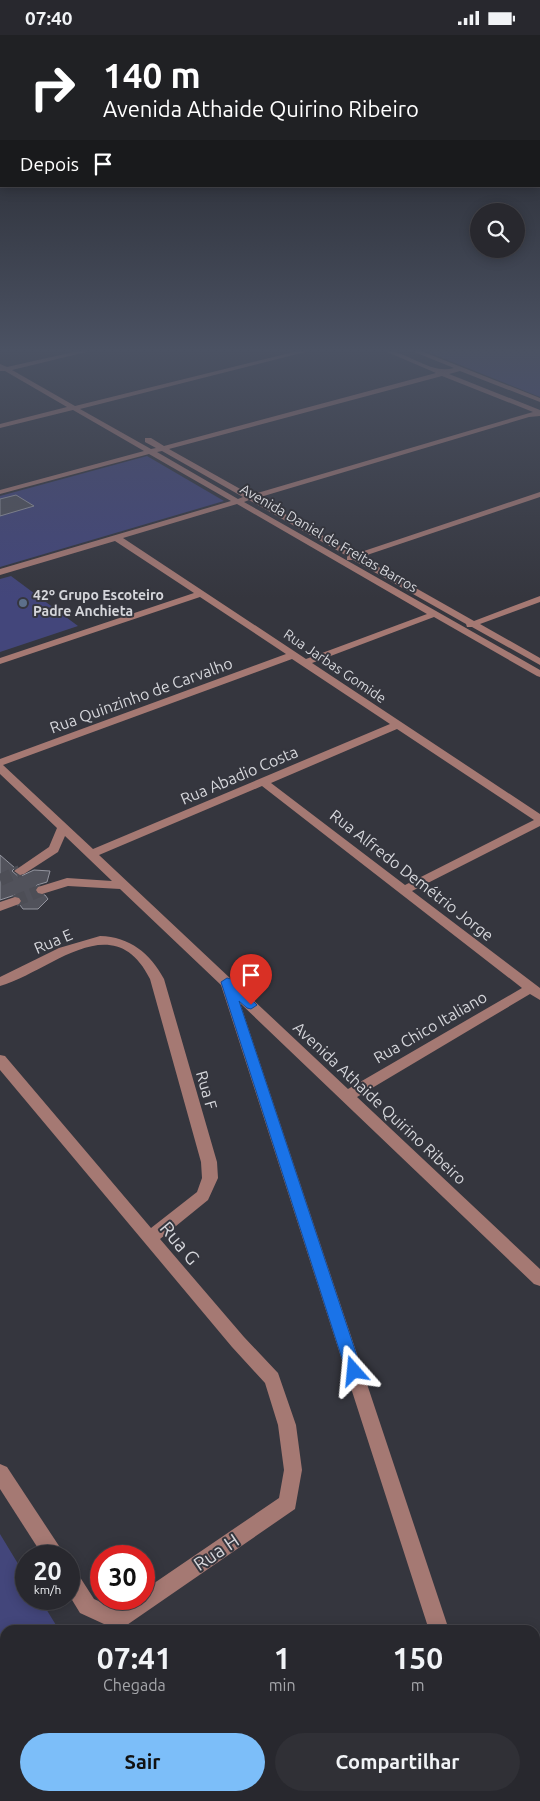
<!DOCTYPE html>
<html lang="pt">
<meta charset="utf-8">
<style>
:root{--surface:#28282e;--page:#303036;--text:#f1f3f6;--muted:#a5a6aa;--line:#44444a;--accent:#7cbef9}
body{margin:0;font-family:Ubuntu,sans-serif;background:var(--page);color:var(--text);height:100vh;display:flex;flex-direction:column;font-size:19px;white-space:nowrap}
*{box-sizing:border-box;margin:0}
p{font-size:16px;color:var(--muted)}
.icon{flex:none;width:28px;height:28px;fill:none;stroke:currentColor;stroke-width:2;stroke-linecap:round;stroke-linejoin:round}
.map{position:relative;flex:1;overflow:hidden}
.details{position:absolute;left:0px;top:1590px;width:540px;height:176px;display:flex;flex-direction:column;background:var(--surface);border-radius:15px 15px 0 0;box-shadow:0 2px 12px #0003,0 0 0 1px var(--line)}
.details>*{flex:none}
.hud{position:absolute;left:0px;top:0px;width:540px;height:152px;box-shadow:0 2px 12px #0003,0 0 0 1px var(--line);background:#202124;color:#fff;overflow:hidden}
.tools{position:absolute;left:470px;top:168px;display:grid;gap:10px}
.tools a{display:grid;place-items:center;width:55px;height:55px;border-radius:50%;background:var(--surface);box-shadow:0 2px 12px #0003,0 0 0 1px var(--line);font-size:25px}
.speed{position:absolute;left:15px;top:1510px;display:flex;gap:10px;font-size:25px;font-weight:700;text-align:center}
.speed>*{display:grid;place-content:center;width:65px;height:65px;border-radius:50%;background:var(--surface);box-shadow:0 2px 12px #0003,0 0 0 1px var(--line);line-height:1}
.speed small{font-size:12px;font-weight:400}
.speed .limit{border:8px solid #d22;background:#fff;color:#111}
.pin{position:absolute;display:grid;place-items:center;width:42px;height:42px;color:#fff;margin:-51px -21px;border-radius:50% 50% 50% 0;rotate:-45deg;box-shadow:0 0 5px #0007}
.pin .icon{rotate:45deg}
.me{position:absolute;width:55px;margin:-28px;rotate:342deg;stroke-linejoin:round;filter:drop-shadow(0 0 4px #0008)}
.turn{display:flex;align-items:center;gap:18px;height:105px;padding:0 20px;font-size:22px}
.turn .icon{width:65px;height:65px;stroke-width:2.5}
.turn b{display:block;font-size:35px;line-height:42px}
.then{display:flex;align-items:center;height:48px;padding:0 20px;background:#0003;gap:10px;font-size:19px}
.eta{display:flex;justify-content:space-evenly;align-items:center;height:85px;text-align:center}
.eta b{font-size:30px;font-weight:700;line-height:35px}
.cta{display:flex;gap:10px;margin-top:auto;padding:10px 20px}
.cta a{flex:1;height:58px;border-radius:30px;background:var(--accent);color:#111;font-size:20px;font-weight:700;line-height:58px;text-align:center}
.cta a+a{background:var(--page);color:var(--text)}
.status{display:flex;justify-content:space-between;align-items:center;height:35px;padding:0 25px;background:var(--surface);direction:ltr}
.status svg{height:14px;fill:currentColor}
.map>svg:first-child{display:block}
.green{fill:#43467b}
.building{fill:#51525b;stroke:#94959f}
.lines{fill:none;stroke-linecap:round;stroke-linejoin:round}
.minor-tunnel{stroke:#4d4e56;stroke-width:12;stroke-dasharray:12 5.5;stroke-linecap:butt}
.minor{fill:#a57973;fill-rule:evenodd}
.route{fill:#1a73e8;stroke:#114b97}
.service-dot{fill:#5c6f8a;stroke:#35363e;stroke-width:2}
.labels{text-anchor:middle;stroke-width:4;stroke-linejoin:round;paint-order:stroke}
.far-street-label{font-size:14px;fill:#d5d6db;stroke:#35363e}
.far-poi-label{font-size:14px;font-weight:bold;fill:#d5d6db;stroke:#35363e;text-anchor:start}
.street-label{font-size:16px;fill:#d5d6db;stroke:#35363e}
.near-street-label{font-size:19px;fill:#d5d6db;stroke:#35363e}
</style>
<div class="status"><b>07:40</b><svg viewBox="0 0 49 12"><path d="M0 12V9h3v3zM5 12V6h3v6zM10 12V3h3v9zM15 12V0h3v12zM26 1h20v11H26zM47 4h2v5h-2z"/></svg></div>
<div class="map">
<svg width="540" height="1766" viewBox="0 0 540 1766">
<rect width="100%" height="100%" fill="#35363e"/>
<g class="green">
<path d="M425,316h115v46z"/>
<path d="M147,421l77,45 -224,66v-71z"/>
<path d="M11,541l67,50 -78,26v-73z"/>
<path d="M0,1499l26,43v22h14l19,31h-54v166h157l3,5h-165z"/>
</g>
<g class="building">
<path d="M16,460l18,11 -34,10v-17z"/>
<path d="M0,820l15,13 -3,3 7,6 15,-7 16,1 -3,11 -10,3 -3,4 2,5 9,1 3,4 -10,10h-15l-3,-4 3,-5 -8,-5 -15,5z"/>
</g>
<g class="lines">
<g class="minor-tunnel">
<path d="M0,845l20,-9"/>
<path d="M15,866l27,-11"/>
</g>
<g class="minor">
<path d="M78,316h12l-78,19 63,36 223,-55h11l-229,58 71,40 5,-1 -11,-6v-4h6l13,8 272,-73 -51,-22c24,0 45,24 69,17l-42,-17h9l119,47v4l-80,-31 -11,3 91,36v6l-11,1 -272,81 98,56 185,-62v5l-179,60 113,64 66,-25v6l-60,22 60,34v7l-68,-38h-5l-1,-3 -113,-64h-6v-4l-98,-56 -5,2 296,168v7l-3,-1 -103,-59 -122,46 228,151v12l-128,65 128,97v12l-10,-6 -173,103 183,172v17l-6,-2 -294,-281 209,627h-20l-208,-645 -101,-96 -52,-3 -26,8 -4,-1 -2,-3 2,-3 29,-9 45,3 -47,-45 -7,16 -34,22 -4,1 -6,-4 35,-24 8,-19 -57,-54v-15l286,-105 -86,-57 -200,67v-6l194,-65 -79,-52 -115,34v-6l231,-68 -82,-47 -149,40v-4l144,-39 -71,-41 -73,18v-4l67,-17 -62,-36h-5v-7l7,3zM442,341l91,36 -282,83 -82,-46zM162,416l81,46 -5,2 -81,-47zM237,469l190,110 -121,45 -183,-121zM292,624l98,65 -297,125 -90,-84zM397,694l137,91 -129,65 -134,-102zM262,751l260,202 -174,101 -249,-234z"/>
<path d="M15,862l4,1 2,3 -2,3 -19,7v-9z"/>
<path d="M100,901c30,1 50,17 64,43l53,183 1,16 -10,22 -48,39 84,98 34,36 18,52 6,45 -7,39 -171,118 -7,3 -37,-17 -11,-18v-27l7,3 18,28 22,10 15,-10h13v-9l135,-92 5,-28 -6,-45 -13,-42 -33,-36 -232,-277v-15l5,1 146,172 46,-36 5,-14 -1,-16 -51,-183c-37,-74 -100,-7 -150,7v-9l59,-29z"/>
<path d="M0,1429l7,3 54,82 3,7h-21l-43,-67z"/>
<path d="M540,1687v24l-5,2v-24z"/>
</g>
</g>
<linearGradient id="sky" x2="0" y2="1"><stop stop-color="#1d1e22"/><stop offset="0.56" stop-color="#4b5263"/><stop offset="1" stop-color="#4b5263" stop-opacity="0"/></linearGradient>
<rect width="540" height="563" fill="url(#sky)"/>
<path class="route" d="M227,943l4,1 26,26 -6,4 -4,-1 -8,-7 123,370 -2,5 -6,2 -5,-2 -3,-5 -125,-389z"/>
<circle class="service-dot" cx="23" cy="568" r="5"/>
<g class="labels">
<g class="far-street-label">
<text transform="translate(329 503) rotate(30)" y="5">Avenida Daniel de Freitas Barros</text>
<text transform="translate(335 631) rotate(34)" y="5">Rua Jarbas Gomide</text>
</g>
<g class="far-poi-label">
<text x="33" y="565">42º Grupo Escoteiro<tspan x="33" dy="16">Padre Anchieta</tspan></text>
</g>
<g class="street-label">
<text transform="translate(141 660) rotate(-20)" y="6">Rua Quinzinho de Carvalho</text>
<text transform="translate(239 740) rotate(-23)" y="6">Rua Abadio Costa</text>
<text transform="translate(412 840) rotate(38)" y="6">Rua Alfredo Demétrio Jorge</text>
<text transform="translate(53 906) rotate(-23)" y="6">Rua E</text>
<text transform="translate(430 992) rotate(-30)" y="6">Rua Chico Italiano</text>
<text transform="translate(207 1055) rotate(74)" y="6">Rua F</text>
<text transform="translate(380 1068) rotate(43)" y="6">Avenida Athaide Quirino Ribeiro</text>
</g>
<g class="near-street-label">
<text transform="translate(180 1208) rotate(50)" y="7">Rua G</text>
<text transform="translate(216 1517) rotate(-34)" y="7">Rua H</text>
</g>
</g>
</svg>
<div class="tools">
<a><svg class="icon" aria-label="search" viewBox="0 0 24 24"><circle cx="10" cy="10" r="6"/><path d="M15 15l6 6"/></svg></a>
</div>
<div class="speed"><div>20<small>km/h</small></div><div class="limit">30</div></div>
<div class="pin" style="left:251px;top:970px;background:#d93025"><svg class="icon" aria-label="arrive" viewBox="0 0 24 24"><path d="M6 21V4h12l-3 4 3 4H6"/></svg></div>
<svg class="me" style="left:354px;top:1336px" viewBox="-20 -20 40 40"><path d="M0-17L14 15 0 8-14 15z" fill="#1a73e8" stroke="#fff" stroke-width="4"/></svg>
<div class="hud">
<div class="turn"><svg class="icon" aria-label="right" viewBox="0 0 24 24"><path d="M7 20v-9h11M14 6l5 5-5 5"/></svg><div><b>140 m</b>Avenida Athaide Quirino Ribeiro</div></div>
<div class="then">Depois<svg class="icon" aria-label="arrive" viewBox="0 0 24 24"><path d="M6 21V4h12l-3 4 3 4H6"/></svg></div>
</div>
<section class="details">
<div class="eta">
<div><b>07:41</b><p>Chegada</p></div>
<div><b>1</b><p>min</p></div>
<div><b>150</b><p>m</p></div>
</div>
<div class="cta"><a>Sair</a><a>Compartilhar</a></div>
</section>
</div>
